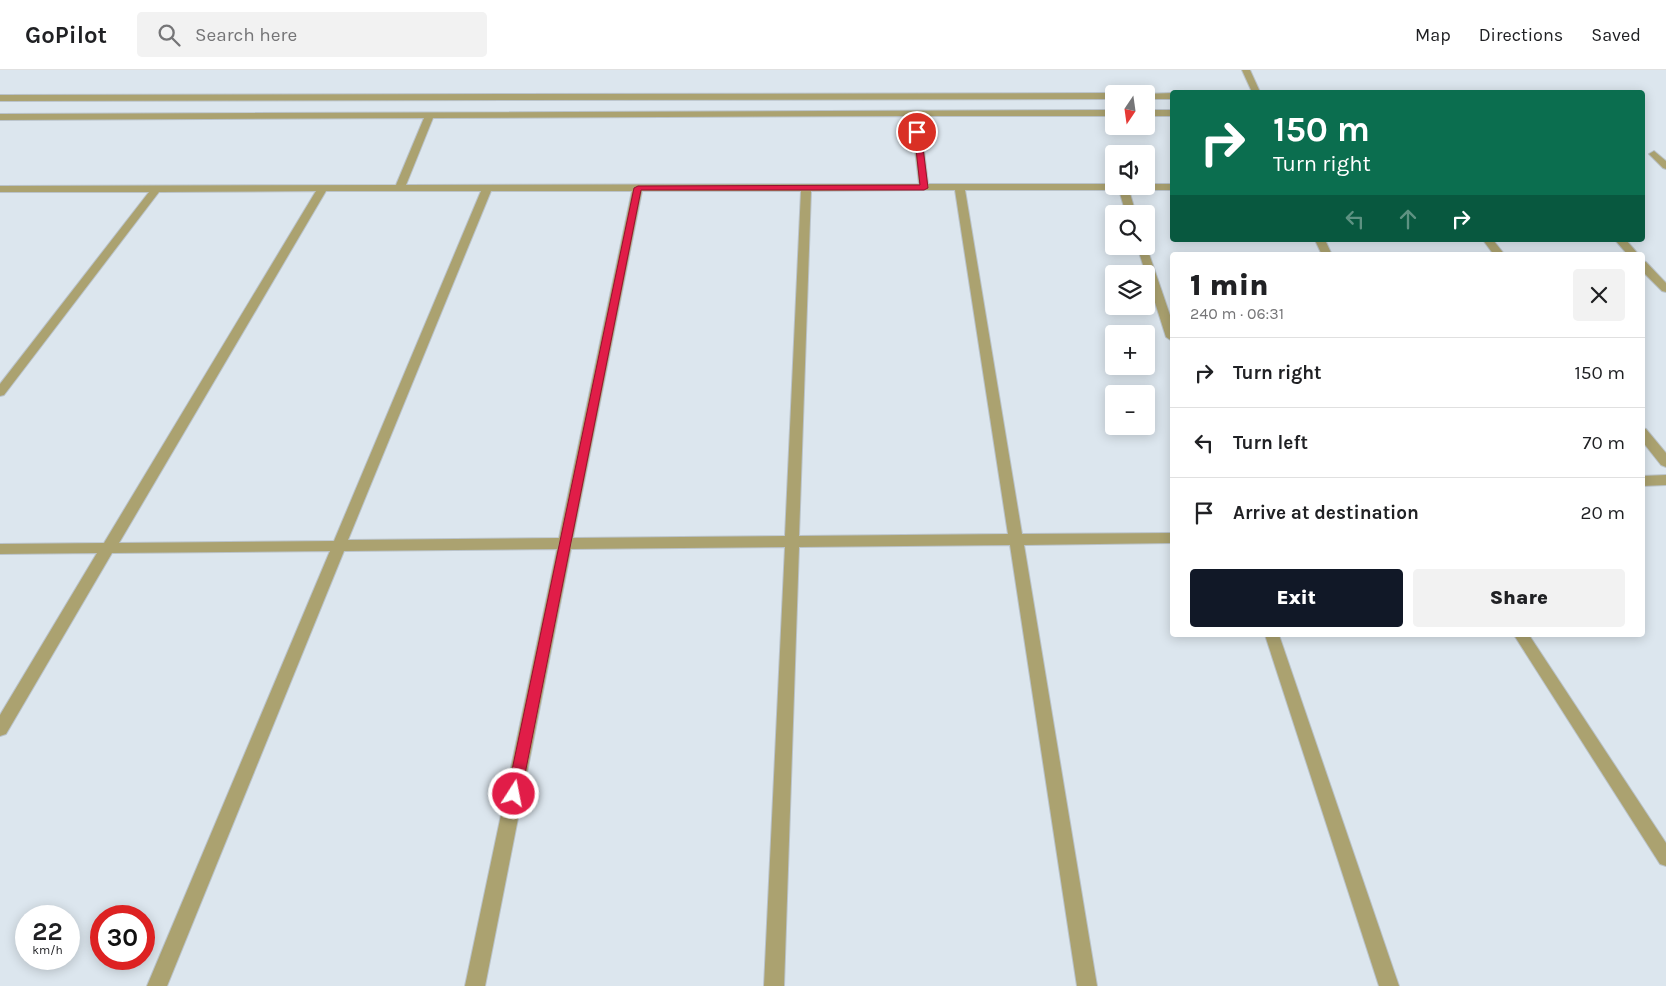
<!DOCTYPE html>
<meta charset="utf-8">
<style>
:root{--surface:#fff;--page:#f2f2f2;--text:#202124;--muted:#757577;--line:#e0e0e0;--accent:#111827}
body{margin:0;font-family:Karla,sans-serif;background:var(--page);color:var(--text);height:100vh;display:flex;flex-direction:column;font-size:19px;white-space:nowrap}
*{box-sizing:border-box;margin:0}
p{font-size:16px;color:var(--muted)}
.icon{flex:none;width:28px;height:28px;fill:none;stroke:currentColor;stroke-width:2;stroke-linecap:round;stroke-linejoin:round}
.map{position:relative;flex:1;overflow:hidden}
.details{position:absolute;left:1170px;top:182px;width:475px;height:385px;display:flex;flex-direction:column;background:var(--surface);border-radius:5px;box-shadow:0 2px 12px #0003}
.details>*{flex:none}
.hud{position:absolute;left:1170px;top:20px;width:475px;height:152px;border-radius:5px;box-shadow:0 2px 12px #0003;background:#0b6e4f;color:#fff;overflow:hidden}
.needle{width:32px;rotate:193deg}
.controls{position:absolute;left:1105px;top:15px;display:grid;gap:10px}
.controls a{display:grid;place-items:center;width:50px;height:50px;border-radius:5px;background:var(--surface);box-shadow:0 2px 12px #0003;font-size:25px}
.speed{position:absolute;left:15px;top:835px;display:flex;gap:10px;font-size:25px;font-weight:700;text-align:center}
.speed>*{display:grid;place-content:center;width:65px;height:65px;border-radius:50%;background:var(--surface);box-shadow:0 2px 12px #0003;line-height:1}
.speed small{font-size:12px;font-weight:400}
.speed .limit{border:8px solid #d22;background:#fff;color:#111}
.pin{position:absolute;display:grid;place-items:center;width:42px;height:42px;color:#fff;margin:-21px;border:2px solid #fff;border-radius:50%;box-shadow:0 1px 5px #0007}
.me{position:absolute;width:55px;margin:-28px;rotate:11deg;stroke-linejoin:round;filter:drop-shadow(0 0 4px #0008)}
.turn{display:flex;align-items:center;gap:18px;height:105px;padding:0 20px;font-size:22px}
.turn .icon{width:65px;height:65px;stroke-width:2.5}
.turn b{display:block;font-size:35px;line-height:42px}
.lanes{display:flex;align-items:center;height:48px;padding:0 20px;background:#0003;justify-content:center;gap:25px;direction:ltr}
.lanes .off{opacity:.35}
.round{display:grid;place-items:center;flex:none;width:52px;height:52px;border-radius:5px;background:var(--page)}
.head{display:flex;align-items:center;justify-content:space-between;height:85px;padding:0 20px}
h1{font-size:30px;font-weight:800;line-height:38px}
.cta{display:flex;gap:10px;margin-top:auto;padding:10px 20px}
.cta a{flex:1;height:58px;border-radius:5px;background:var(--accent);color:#fff;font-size:20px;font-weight:800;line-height:58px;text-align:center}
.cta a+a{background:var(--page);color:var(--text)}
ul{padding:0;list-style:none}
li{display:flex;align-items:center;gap:15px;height:70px;padding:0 20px;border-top:1px solid var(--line)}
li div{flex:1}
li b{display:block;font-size:19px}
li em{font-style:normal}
header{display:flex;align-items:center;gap:30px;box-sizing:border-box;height:70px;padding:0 25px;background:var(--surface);border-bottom:1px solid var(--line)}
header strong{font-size:24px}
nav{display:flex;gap:28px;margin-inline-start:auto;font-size:18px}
.search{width:350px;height:45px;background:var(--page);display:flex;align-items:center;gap:12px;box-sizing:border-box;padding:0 18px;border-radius:5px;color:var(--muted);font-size:19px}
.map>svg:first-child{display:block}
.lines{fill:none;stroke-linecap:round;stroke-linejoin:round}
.minor-casing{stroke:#bac3ca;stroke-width:2}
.minor{fill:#aba270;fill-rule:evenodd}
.route{fill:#e11d48;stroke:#92132f}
</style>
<header>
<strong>GoPilot</strong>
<div class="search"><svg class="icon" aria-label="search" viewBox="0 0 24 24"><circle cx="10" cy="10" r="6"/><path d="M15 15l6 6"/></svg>Search here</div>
<nav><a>Map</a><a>Directions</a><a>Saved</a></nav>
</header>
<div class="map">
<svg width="1666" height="916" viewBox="0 0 1666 916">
<rect width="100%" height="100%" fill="#dce6ee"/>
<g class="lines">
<g class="minor-casing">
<g id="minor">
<path d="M1242,0h8l10,22h-8z"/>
<path d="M1114,23l2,1h-2v5l-1114,2v-6z"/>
<path d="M1172,23v6h-26v-5h-2z"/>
<path d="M1114,40v6h-194l8,68h186v2h32v-2h26v6h-43l7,24h-10l-7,-24h-154l57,344 150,-1v10l-148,2 73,441h-20l-67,-441 -211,2 -15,439h-20l21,-439 -214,2 -86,437h-20l92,-437 -213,2 -177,435h-20l183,-435 -218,2 -106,181 -6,2v-21l97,-162 -97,1v-10l104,-1 212,-352 -157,1 -155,203 -4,1v-12l149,-192h-149v-6l396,-1 28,-67 -424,2v-6zM911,46l8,68 -513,1 27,-67zM926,120h29l53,344 -209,2 12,-345zM326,121h155l-147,350 -215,2zM491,121h141l-73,347 -211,2zM642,121h159l-16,345 -212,2z"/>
<rect x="1146" y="40" width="26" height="6"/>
<path d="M1654,81l12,10v8l-3,-1 -14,-14z"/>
<path d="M1315,170h10l7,15h-10z"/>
<path d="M1483,170h10l12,15h-11z"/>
<path d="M1615,170h11l13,15h-11z"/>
<path d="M1146,175l26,76v20l-6,-4 -29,-91h9z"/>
<path d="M1642,191l4,1 20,21v9l-4,-1 -20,-20z"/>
<path d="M1642,358l4,1 20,24v14l-5,-2 -19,-24z"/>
<path d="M1666,405v10l-24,1v-10z"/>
<path d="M1265,565h14l120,351h-20z"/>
<path d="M1514,565h15l137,208v23l-6,-2z"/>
</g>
</g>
<use href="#minor" class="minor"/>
</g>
<path class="route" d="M914,61l7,1 7,56 -4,2h-283l-120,604 -2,4 -5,2 -5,-2 -2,-4 127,-606 4,-2 282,-1z"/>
</svg>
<div class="controls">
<a><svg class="needle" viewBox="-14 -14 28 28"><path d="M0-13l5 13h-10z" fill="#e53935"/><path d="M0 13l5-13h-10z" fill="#757577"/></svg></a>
<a><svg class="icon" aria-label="sound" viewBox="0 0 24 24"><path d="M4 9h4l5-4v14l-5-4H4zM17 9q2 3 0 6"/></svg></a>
<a><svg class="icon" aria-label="search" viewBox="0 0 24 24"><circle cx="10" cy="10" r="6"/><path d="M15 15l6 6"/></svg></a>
<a><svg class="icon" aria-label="layers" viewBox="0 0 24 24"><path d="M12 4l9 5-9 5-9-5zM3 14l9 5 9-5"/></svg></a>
<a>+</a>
<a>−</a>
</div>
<div class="speed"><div>22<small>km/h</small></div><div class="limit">30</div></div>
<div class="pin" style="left:917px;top:62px;background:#d93025"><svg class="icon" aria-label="arrive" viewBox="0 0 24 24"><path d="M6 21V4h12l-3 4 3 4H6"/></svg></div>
<svg class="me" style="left:514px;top:724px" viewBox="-20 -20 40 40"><circle r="17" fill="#e11d48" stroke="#fff" stroke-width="3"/><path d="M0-11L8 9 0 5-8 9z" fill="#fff"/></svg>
<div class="hud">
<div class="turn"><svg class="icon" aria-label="right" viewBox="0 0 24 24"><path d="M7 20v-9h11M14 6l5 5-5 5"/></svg><div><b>150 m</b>Turn right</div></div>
<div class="lanes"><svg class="icon off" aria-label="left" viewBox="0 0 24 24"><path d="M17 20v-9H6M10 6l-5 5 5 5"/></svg><svg class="icon off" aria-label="ahead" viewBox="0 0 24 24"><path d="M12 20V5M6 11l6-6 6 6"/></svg><svg class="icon" aria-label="right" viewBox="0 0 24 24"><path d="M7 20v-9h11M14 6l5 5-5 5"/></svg></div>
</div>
<section class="details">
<div class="head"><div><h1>1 min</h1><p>240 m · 06:31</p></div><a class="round"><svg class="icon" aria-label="close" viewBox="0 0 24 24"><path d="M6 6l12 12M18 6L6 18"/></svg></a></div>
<ul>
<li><svg class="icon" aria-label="right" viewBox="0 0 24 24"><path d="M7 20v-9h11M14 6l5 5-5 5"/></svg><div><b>Turn right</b></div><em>150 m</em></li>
<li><svg class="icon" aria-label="left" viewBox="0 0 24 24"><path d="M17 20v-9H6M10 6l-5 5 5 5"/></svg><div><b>Turn left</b></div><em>70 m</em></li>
<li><svg class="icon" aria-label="arrive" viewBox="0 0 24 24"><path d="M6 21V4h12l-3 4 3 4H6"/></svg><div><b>Arrive at destination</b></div><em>20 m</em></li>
</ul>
<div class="cta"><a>Exit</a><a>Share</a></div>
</section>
</div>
